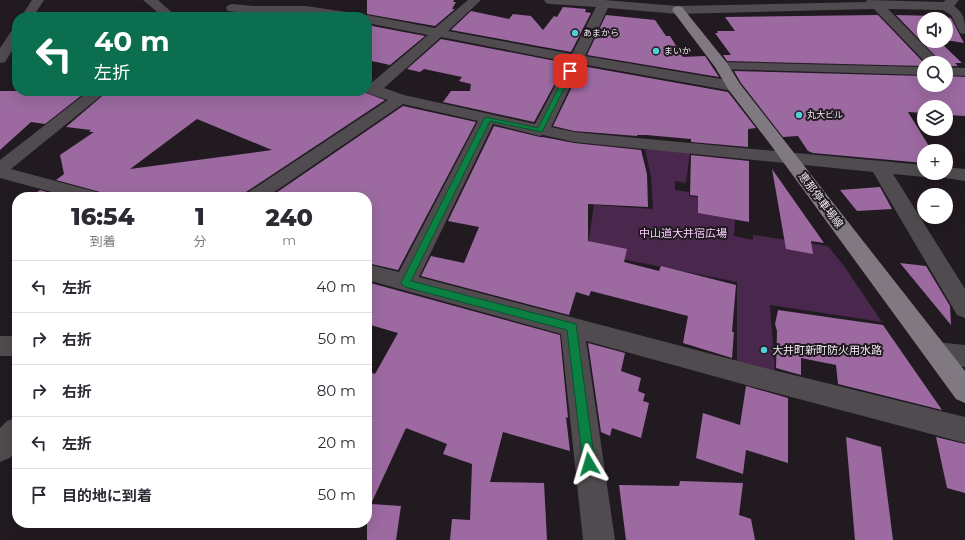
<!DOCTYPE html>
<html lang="ja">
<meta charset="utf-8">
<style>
:root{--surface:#fff;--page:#f7f7f7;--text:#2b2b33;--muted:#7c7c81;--line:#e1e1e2}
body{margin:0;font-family:Montserrat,"Noto Sans JP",sans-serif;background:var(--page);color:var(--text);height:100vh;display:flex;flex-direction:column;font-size:15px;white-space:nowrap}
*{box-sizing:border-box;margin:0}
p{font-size:13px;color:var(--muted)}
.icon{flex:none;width:22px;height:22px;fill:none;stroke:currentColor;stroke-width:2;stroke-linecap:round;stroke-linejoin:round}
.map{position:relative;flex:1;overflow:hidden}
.sheet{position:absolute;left:12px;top:192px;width:360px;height:336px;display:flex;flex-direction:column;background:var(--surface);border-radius:16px;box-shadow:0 4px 16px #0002}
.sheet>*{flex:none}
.guide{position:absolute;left:12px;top:12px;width:360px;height:84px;border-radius:16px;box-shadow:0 4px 16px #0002;background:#0b6e4f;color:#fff;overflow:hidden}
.buttons{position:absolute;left:917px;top:12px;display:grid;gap:8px}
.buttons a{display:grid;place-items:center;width:36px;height:36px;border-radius:50%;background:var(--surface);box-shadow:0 4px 16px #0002;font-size:20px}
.pin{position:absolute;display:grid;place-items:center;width:34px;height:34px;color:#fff;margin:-17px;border-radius:8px;box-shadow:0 2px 6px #0006}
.me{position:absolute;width:44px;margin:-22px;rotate:353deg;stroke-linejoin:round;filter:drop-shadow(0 0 3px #0008)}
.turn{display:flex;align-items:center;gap:14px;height:84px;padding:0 16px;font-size:18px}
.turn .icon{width:52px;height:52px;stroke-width:2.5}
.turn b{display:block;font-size:28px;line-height:34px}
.eta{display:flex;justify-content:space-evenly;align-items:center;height:68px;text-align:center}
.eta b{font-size:24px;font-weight:800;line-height:28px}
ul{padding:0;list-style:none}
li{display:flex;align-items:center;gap:12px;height:52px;padding:0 16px;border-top:1px solid var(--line)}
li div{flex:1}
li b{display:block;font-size:15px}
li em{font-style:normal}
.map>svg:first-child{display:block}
.green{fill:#4a284d}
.building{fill:#9c6aa1;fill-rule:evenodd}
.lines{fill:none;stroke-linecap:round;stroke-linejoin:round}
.minor{fill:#4f4b4f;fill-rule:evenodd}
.major{fill:#817981;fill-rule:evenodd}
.route{fill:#0b8043;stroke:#07532c}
.poi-dot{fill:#52ccd5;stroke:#211a21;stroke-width:1.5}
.labels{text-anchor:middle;stroke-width:4;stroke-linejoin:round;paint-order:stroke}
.far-poi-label{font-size:9px;fill:#efe9ef;stroke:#211a21;text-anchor:start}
.street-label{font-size:11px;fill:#efe9ef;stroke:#211a21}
.park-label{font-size:11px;fill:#f8cdfb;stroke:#211a21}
.poi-label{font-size:11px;fill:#efe9ef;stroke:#211a21;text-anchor:start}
</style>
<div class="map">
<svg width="965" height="540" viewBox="0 0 965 540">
<rect width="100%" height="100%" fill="#211a21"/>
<path class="green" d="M645,148l45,4 -4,31 -11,-2v9l14,2v4l26,4 1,16 19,4 -1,16 19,4v-5l75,11 16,20 38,56 -112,-17 5,67 -38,-10v-80l-150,-30 7,-47 59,4 -2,-32z"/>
<g class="building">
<path d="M367,0h87l-1,2h3l-4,7h3l-20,17 -68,-12z"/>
<path d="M563,7l23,2 -1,3 6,1 -20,39 -120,-22 20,-19 38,8 4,-5 18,2 12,14 11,-14 3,1z"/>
<path d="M606,15l49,5 11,16h4l13,21 22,-1 14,21 -132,-22z"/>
<path d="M878,15l46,48v3l-197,-5 -4,-6h8l-16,-22h3l-1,-2h18l-10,-14z"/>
<path d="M896,15l40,1 15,2 13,25 -18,-3v-21h-22v22h15l23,22h-7l3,3h-12v-3h-4z"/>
<path d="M367,25l58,11 -35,29 -23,-5z"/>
<path d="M441,39l125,24 -32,59 -91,-20 8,-11h19l1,-7 -12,-3 3,-4 -38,-8 -4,3 -13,-3z"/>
<path d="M582,66l146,26 28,36 -8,1v18l-57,-5v-3l-45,-4h-9v1l-63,-5 -21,-5z"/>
<path d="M734,71l190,5v9h22v-9l19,1v39l-19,-1v-8h-22v6l-16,-1 24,39h-8v12l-111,-10 -5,-2 -10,-15 -15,1 -42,-54z"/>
<path d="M0,91h87l-42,33 -14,-2 -31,28z"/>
<path d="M108,91h252l25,9 -139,92 -3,5h-139l-4,-5 -44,-12 8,-6 -4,-19 34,-23h-5l2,-2 -25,-3zM197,119l75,31 -142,19z"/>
<path d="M403,106l73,16 -78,148 -31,-7v-66h-97z"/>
<path d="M494,126l46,11h3l31,6 67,7 6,24 1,33 -60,-3v37l39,8 -3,13 35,9 2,-5 75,19 -4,47h2l-2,26 -49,-15 5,-27 -97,-25 -2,5 -13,-4 -7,23 -148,-39 10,-20 33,7 15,-36 -31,-6z"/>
<path d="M691,155l58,6v61l-51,-9v-17l-8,-1z"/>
<path d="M772,169l52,74 -13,-2 2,13 -27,-5z"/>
<path d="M880,187l12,22 -35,2 -17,-21z"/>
<path d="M40,190l24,7h-33z"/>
<path d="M900,263l26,3 24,40 1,19z"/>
<path d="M367,282l193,53 8,83 -2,-1 4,34 -67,-19 -13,50 54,1 3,57h-97l2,-21 18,1 2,-56 -29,-10 4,-10 -41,-16 -35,76 30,2 -5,34h-29v-169l8,3 23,-41 -31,-9z"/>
<path d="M778,310l105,15 59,85 -104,-26 -2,-19 -35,-7v17l-25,-7 1,-37 -2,-7z"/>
<path d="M588,343l37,10 -4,18 20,7 -3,13 7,3 -2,7 6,2 -8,35 -29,-10 -2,8 -9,-4z"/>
<path d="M746,386l42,12v65l-42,-13 -3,24 -47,-16 7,-45 37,12z"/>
<path d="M846,437l35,10 12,93h-38z"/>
<path d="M936,437l29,7v49l-18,-5z"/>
<path d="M680,481l63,2 -4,32 12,4 4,21h-129l-7,-55 60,1z"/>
</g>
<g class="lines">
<g class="minor">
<path d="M32,0h12l-11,17h-12z"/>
<path d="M143,0h15l19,17h-14z"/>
<path d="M468,0h13l-33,31 124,23 24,-47 -46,-3 -4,-1 -2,-3h60l74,6 189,-4 -1,-2 77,2 3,-2h13l-5,6c11,8 11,15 11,28l-5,-1 -9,-18 -8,-5 -55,-1 53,54h-15l-52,-54 -196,5 -70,-6 -23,48 148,25 5,2 3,3 -3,3 -5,2 -152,-27 -30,63 23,5 350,33v8h8l-2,2 -6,2 -31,-3 72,115v29l-8,-3 -84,-143 -299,-30 -31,-7 -3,1 -47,-12 -74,153 338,89 208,51v26l-208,-55 -171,-47 29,199h-32l-22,-206 -194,-54v-16l32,8 79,-151 -75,-17 -136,93h-23l3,-4 141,-93 -27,-9h6v-8l3,1 58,-49 -61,-12v-6l-5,-1 5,-1 68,13zM441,37l127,25 -33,62 -131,-29 -20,-7z"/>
<path d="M232,4l21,2h53l48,7 5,1 1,3h-32l-22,-3h-53l-25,-3 -2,-3 2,-3z"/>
<path d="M17,29v14l-12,19 -5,1v-15l12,-18z"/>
<path d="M722,62l202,5v8l-207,-6 -2,-3 2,-3z"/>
<path d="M946,67l19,1v8l-19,-1z"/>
<path d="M89,91h18l-96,78 89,24 3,4h-33l-70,-19v-18z"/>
<path d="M946,167l19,2v12l-26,-4 -2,-4h9z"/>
<rect x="0" y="336" width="17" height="20"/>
<path d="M936,342l29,3v22l-29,-5 -9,-3 -3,-7 3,-7z"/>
<path d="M17,417v33l-7,8 -10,4v-34l7,-7z"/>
</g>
<path class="major" d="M678,6l4,1 45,56 13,21 225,287v32l-9,-4 -186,-255 -42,-55 -13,-22 -43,-57 2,-3z"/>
</g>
<path class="route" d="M568,69l5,2 -31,61 -52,-11 -79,160 165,43 19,140 -1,4 -5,2 -4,-2 -2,-4 -16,-134 -162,-43 -4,-4 84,-166 53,11z"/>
<g class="poi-dot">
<circle cx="575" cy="33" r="4"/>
<circle cx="656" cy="51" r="4"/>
<circle cx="799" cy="115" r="4"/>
<circle cx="764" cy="350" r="4"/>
</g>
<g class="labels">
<g class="far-poi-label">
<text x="583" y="36">あまから</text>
<text x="664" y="54">まいか</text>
<text x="807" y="118">丸大ビル</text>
</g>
<g class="street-label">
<text transform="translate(821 200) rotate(53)" y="4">恵那停車場線</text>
</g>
<g class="park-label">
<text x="683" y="237">中山道大井宿広場</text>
</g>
<g class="poi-label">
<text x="772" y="354">大井町新町防火用水路</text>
</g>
</g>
</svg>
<div class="buttons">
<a><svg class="icon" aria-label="sound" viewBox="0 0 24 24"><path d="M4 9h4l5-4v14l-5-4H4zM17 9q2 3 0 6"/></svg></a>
<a><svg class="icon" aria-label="search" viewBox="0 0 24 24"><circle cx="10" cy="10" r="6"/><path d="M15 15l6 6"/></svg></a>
<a><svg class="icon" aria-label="layers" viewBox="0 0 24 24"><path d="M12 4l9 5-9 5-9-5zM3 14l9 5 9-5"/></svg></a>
<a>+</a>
<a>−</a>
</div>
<div class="pin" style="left:570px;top:71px;background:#d93025"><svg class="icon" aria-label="arrive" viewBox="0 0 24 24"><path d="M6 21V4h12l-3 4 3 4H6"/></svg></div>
<svg class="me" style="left:589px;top:464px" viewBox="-20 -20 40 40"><path d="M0-17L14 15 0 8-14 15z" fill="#0b8043" stroke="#fff" stroke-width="4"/></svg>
<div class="guide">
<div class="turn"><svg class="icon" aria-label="left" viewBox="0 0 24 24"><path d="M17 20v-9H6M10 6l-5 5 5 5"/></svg><div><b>40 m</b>左折</div></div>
</div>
<section class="sheet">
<div class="eta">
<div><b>16:54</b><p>到着</p></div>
<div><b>1</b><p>分</p></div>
<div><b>240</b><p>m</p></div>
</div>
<ul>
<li><svg class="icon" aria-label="left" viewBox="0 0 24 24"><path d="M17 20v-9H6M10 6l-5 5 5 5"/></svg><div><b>左折</b></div><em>40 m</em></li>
<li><svg class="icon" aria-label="right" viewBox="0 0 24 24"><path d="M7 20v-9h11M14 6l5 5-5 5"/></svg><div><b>右折</b></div><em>50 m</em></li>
<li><svg class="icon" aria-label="right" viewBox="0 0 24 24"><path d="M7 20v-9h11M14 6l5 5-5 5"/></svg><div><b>右折</b></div><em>80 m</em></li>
<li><svg class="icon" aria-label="left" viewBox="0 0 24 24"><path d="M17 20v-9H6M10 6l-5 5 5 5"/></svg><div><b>左折</b></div><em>20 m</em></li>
<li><svg class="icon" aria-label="arrive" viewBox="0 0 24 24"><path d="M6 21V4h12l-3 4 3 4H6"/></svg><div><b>目的地に到着</b></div><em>50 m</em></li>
</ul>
</section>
</div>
